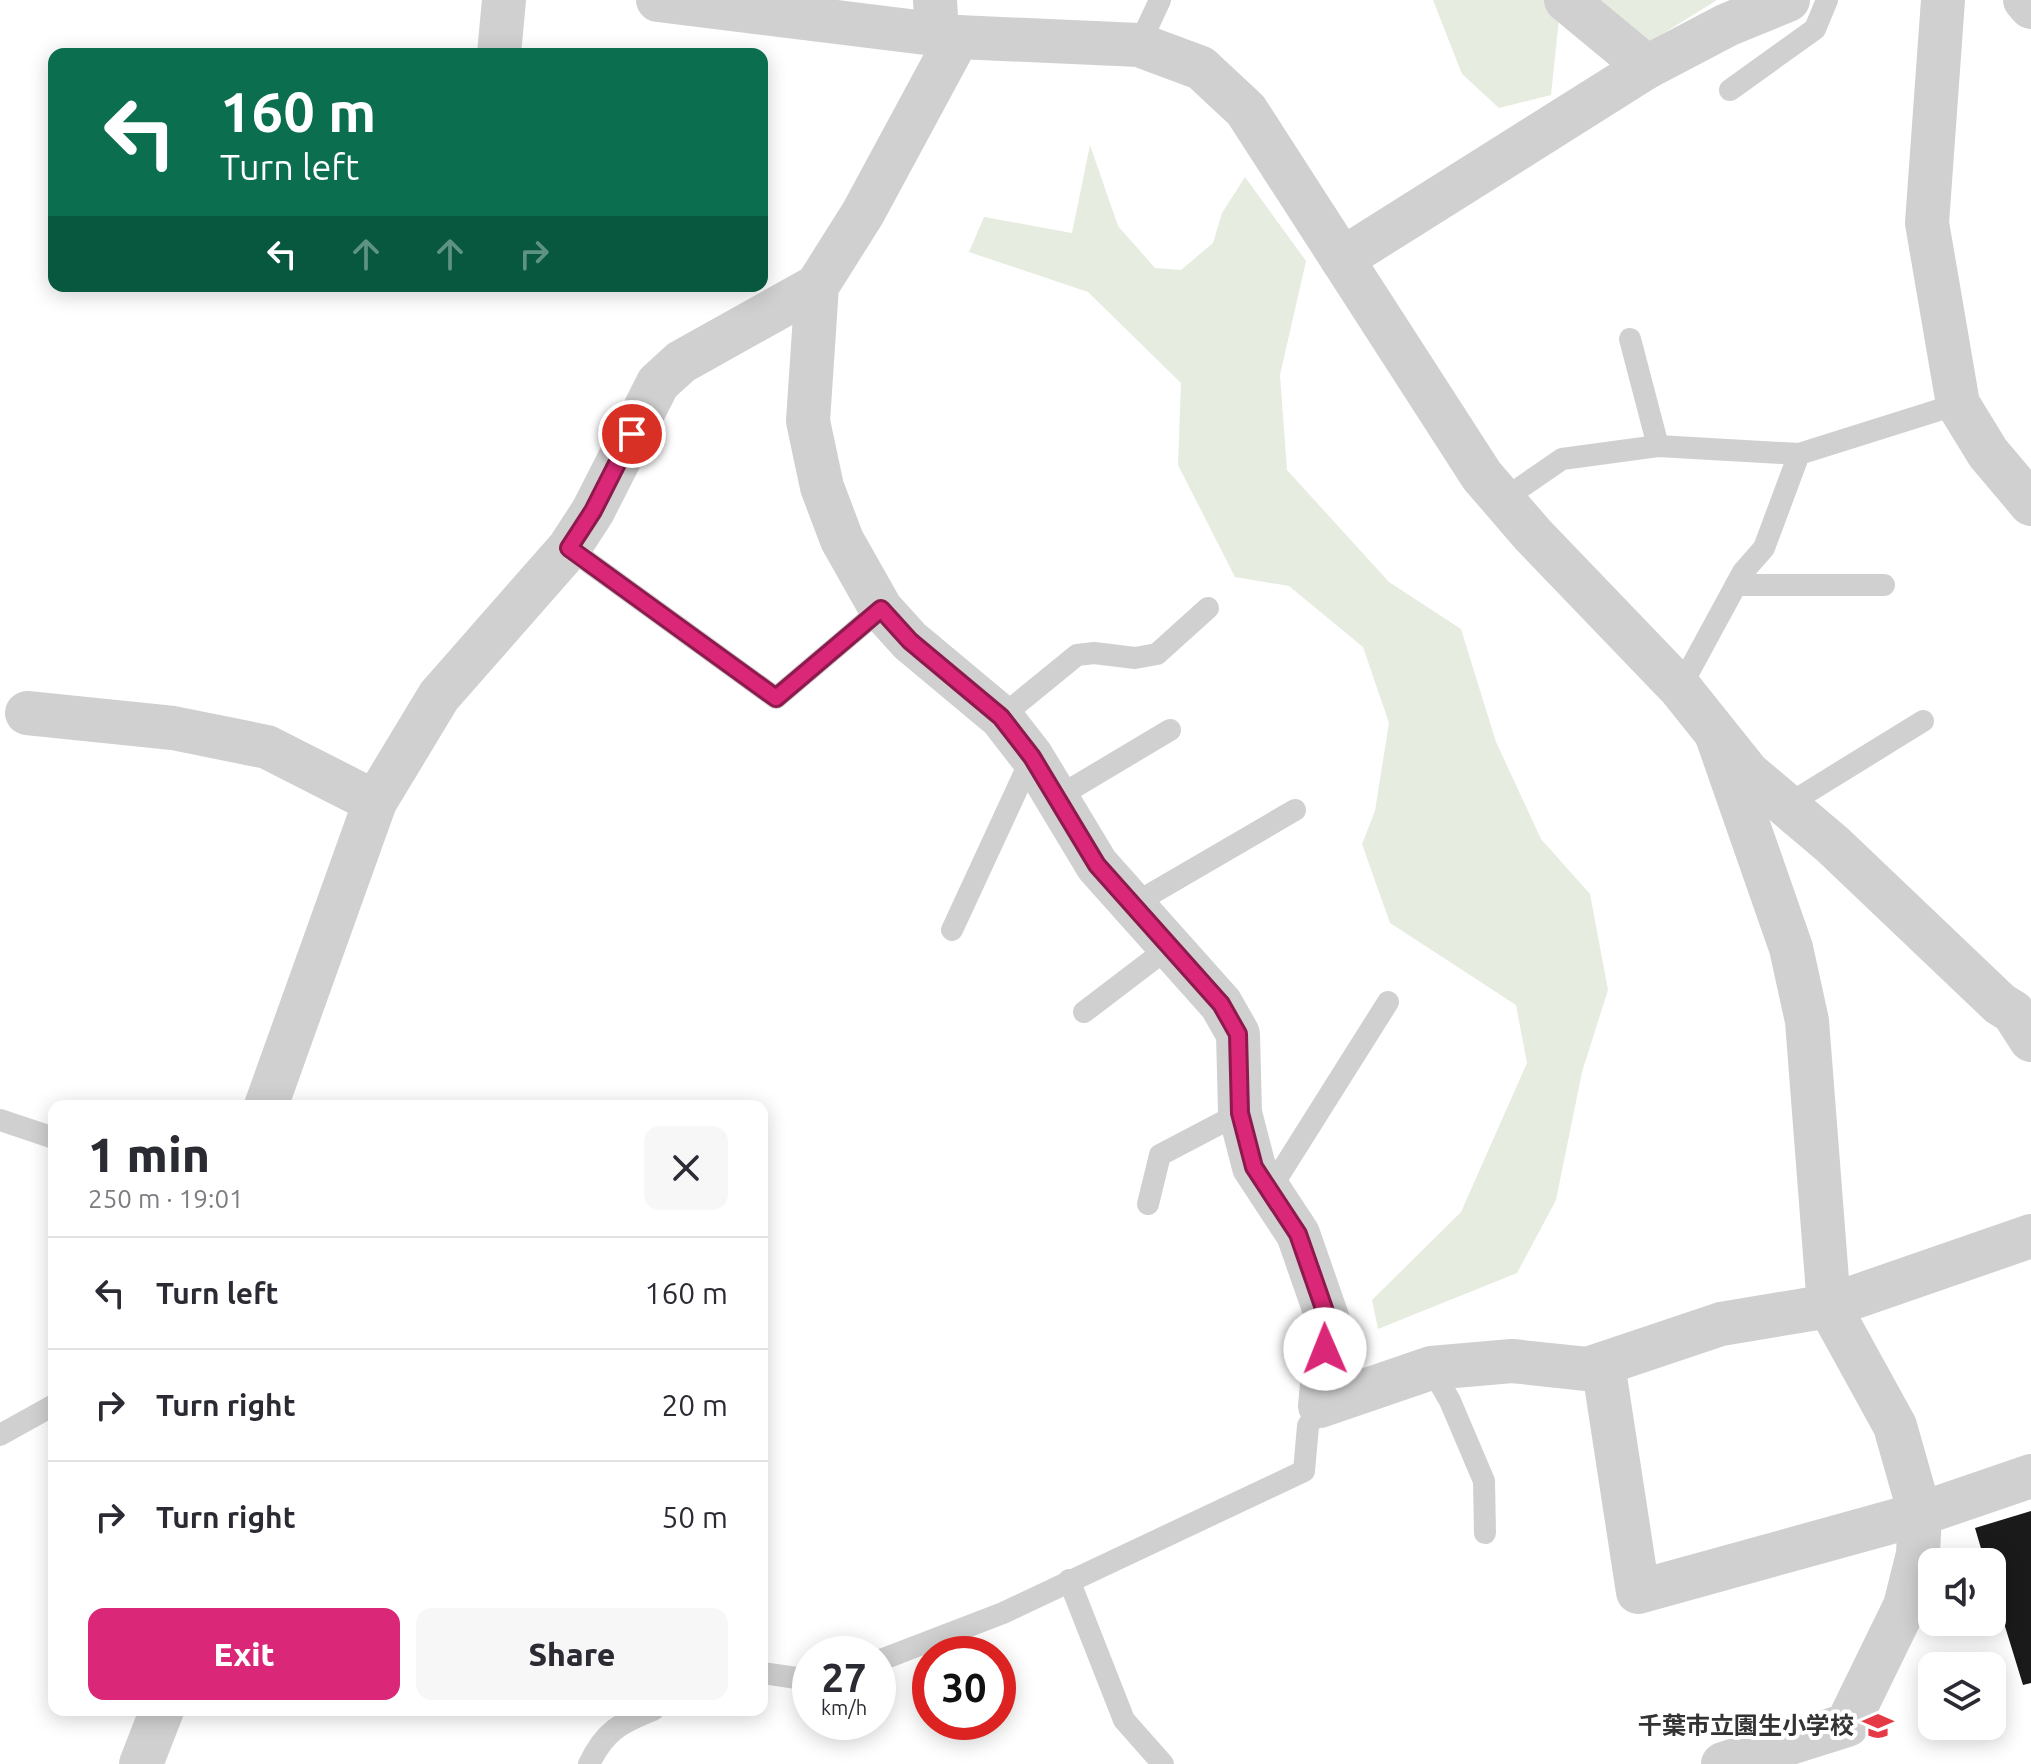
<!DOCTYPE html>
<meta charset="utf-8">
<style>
:root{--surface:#fff;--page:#f7f7f7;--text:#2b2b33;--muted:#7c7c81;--line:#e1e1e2;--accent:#db2777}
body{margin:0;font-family:Ubuntu,"Noto Sans JP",sans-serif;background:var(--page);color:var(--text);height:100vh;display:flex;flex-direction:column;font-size:30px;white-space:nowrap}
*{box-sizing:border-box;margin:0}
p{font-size:26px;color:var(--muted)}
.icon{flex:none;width:44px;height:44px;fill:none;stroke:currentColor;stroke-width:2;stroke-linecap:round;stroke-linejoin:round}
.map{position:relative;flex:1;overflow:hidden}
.details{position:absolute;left:48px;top:1100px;width:720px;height:616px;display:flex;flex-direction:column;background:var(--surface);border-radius:16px;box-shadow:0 4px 20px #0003}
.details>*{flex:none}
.top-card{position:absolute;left:48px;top:48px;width:720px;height:244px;border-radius:16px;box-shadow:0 4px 20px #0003;background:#0b6e4f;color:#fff;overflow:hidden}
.controls{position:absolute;left:1918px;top:1548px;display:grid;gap:16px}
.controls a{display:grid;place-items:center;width:88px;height:88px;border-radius:16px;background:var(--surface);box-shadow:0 4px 20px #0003;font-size:40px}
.speed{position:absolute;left:792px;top:1636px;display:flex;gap:16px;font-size:40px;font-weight:700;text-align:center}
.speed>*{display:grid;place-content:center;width:104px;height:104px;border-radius:50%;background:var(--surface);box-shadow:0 4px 20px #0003;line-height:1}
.speed small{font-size:20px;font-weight:400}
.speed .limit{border:12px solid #d22;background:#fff;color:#111}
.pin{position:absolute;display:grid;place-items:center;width:68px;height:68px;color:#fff;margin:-34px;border:4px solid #fff;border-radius:50%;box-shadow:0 2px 8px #0007}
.me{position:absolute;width:88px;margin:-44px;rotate:359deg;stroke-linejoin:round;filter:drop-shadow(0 0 6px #0008)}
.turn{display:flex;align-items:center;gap:28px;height:168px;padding:0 40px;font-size:36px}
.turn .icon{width:104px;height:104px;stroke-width:2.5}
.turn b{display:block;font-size:56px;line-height:68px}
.lanes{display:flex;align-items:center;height:76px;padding:0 40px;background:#0003;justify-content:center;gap:40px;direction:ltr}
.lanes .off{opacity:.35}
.round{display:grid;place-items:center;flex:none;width:84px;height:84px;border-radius:16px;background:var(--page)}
.summary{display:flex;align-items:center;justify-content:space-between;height:136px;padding:0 40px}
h1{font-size:48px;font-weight:800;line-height:60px}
.action{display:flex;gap:16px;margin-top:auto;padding:16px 40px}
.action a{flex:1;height:92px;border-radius:16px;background:var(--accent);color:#fff;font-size:32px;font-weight:800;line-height:92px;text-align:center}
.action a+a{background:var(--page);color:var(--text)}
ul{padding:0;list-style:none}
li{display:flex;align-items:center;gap:24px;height:112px;padding:0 40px;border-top:2px solid var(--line)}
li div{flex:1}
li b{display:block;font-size:30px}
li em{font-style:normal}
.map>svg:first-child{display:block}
.green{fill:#e6ecdf}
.building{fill:#1a1a1a}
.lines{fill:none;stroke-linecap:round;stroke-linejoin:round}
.service{stroke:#d0d0d0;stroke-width:22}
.minor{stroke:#d0d0d0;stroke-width:44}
.tertiary{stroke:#d0d0d0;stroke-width:44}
.route-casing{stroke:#8e194d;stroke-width:20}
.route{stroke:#db2777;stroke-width:14}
.labels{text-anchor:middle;stroke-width:8;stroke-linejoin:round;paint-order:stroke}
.poi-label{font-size:24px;font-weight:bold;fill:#333;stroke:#fff;text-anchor:end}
</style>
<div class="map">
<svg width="2031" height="1764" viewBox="0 0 2031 1764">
<rect width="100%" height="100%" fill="#fff"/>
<g class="green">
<path d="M1433,0h128l-10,95 -52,13 -37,-34z"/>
<path d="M1574,0h143l-77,48z"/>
<path d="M1090,145l28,81 37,42 26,2 32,-27 9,-30 23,-36 61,84 -26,114 7,95 102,112 72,47 35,113 45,97 49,55 18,96 -26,82 -26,128 -39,73 -139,56 -6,-29 89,-88 66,-149 -11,-58 -126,-82 -28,-79 13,-33 14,-88 -26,-76 -74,-61 -54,-9 -57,-112 3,-82 -93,-91 -119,-40 15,-35 88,16z"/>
</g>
<path class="building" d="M2031,1511v172l-8,2 -31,-101v-22h-7l-10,-34z"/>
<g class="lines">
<g class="service">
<path d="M1139,45l21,-45"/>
<path d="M1730,90l85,-61 12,-29"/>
<path d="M1630,339l28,107"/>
<path d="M1504,499l58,-40 96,-13 141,8"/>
<path d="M569,548l207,150 105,-89"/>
<path d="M1736,585h148"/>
<path d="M1680,688l63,-116 21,-24 35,-94 159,-50"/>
<path d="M1001,717l76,-62 17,-2 41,5 22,-4 51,-46"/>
<path d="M1056,798l114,-68"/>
<path d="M1787,805l136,-84"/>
<path d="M1132,905l163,-95"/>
<path d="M952,930l80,-173"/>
<path d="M1084,1012l84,-64"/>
<path d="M0,1120l54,18"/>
<path d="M1269,1191l119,-189"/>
<path d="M1148,1204l12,-49 80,-42"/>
<path d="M1431,1368l19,33 34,80 1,52"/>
<path d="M0,1435l54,-30"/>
<path d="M1069,1580l55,140 39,44"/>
<path d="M878,1661l125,-48 301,-142 4,-45 12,-20"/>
<path d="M762,1673l48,7"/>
<path d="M589,1764c16,-33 31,-41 64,-54"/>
</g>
<g class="minor">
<path d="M935,0l2,34"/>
<path d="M1566,0l81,67"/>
<path d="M1943,0l-16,223 31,181 30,49 43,51"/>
<path d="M2025,0l6,7"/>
<path d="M958,37l-95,176 -46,73 -9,135 14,66 20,53 39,69 29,32 91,76 31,40 65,108 124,139 17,30 2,79 14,54 44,67 30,86 -8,86 111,-38 81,-7 75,8 134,-45 108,-18 202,-70"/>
<path d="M499,54l5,-54"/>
<path d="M27,713l146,15 94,19 108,55"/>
<path d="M1717,736l74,212 16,73 22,285 66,120 25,88 -2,40 -13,52 -58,119 -124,39"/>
<path d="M1603,1364l35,228 282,-78 111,-38"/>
</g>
<g class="tertiary">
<path d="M658,0l300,37 181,8 62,23 45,42 236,366 51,59 147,153 68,85 84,71 168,160 13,8 18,28"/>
<path d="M1342,259l305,-192 80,-42 61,-25"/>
<path d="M266,1106l109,-304 64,-106 130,-148 24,-37 65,-128 23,-21 136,-76"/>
<path d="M141,1764l21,-54"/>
</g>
</g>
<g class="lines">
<g class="route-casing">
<path id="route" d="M632,434l-39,77 -24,37 207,150 105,-89 29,32 91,76 31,40 65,108 124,139 17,30 2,79 14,54 44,67 30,86 -3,29"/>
</g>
<use href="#route" class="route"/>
</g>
<defs>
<g id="school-bare" transform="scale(2.4)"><path d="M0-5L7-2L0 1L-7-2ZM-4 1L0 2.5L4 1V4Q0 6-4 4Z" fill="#e63946" stroke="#fff" stroke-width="2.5" paint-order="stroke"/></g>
</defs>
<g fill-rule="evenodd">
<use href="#school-bare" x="1878" y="1726"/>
</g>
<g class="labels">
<g class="poi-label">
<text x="1854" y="1734">千葉市立園生小学校</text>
</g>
</g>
</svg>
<div class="controls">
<a><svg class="icon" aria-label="sound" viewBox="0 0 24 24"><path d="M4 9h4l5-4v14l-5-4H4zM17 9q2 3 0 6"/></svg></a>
<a><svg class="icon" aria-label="layers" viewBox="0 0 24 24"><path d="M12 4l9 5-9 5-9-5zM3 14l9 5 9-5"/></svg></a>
</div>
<div class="speed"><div>27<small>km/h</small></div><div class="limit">30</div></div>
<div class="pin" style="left:632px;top:434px;background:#d93025"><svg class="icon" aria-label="arrive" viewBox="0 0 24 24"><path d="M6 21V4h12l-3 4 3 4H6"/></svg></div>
<svg class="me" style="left:1325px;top:1349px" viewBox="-20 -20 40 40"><circle r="19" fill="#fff"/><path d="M0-13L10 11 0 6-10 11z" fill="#db2777"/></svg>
<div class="top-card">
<div class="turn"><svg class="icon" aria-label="left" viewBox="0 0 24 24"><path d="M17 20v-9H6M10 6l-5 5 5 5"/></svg><div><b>160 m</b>Turn left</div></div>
<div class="lanes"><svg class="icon" aria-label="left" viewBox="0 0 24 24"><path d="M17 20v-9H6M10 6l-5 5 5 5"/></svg><svg class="icon off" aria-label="ahead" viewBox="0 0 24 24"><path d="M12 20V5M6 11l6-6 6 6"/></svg><svg class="icon off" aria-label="ahead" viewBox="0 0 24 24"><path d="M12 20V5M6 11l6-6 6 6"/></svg><svg class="icon off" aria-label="right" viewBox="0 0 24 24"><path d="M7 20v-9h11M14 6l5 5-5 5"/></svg></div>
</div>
<section class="details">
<div class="summary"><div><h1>1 min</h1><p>250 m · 19:01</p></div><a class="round"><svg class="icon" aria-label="close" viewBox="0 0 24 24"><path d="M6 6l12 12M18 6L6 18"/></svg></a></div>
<ul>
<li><svg class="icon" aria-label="left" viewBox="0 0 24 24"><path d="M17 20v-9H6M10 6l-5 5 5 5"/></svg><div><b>Turn left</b></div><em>160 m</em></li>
<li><svg class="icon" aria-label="right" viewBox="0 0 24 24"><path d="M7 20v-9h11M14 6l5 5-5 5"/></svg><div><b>Turn right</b></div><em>20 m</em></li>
<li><svg class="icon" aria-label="right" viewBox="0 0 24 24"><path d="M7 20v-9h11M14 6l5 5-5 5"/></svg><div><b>Turn right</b></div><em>50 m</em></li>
</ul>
<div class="action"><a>Exit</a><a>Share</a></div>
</section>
</div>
